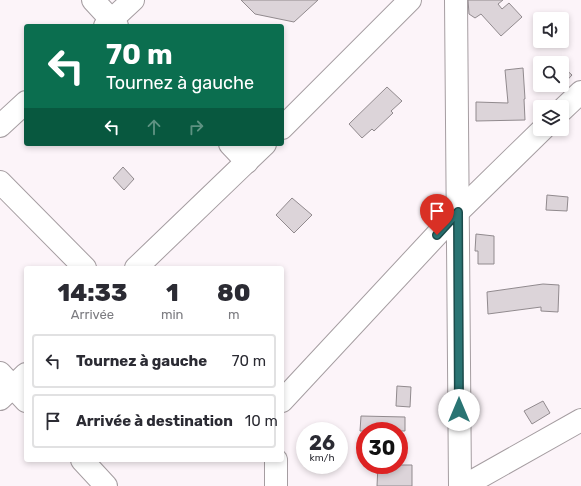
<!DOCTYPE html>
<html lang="fr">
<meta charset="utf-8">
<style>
:root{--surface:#fff;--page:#f2f2f3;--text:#2b2b33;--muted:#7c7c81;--line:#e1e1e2}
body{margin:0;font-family:Rubik,sans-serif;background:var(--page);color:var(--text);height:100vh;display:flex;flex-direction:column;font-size:15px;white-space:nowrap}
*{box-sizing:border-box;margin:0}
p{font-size:13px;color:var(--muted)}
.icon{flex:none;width:22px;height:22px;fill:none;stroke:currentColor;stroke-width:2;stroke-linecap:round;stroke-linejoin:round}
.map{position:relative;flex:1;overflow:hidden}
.side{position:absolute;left:24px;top:266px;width:260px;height:196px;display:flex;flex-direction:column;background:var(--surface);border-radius:4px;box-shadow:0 2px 6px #0003}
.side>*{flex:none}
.hud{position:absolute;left:24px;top:24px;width:260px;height:122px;border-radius:4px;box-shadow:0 2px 6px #0003;background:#0b6e4f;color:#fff;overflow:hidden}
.controls{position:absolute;left:533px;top:12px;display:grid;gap:8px}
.controls a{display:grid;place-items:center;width:36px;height:36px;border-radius:4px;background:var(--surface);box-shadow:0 2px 6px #0003;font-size:20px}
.speed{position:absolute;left:296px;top:422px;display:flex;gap:8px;font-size:20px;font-weight:700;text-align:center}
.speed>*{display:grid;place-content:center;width:52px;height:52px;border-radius:50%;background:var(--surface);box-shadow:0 2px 6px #0003;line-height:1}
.speed small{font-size:10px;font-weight:400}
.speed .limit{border:6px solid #d22;background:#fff;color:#111}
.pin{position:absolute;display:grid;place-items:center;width:34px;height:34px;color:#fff;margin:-41px -17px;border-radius:50% 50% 50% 0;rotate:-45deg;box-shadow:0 0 4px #0007}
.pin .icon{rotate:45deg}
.me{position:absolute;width:44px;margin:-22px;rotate:0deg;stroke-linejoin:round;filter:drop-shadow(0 0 3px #0008)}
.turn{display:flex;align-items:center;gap:14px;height:84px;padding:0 16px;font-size:18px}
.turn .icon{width:52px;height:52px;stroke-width:2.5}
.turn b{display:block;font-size:28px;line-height:34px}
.lanes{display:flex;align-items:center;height:38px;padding:0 16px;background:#0003;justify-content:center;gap:20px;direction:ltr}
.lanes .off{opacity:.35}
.eta{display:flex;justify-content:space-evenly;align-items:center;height:68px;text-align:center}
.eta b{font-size:24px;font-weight:800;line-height:28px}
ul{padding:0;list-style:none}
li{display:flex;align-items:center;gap:12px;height:54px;margin:0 8px 6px;padding:0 8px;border:2px solid var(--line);border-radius:4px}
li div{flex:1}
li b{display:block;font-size:15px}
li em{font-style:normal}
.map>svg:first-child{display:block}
.building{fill:#dcd4d9;stroke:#918a8e}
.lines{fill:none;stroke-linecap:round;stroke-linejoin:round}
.minor-casing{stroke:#a59da1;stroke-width:24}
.minor{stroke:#fff;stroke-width:22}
.route-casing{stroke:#1b4b4b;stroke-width:10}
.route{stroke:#2a7473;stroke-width:7}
</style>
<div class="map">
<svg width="581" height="486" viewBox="0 0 581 486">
<rect width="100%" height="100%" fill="#fcf4f9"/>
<g class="building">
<path d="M241,0h77l-24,22 -39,-8z"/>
<path d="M468,0h35l-5,4 4,5 7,-6 13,14 -21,19 -20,-22 -6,4 -6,-4z"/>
<path d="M548,58h5l5,5h-15z"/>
<path d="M562,66l10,9 -13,14 -4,-4h7z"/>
<path d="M523,68l2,31h-1l1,21 -49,1v-19l32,1 -3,-33z"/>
<path d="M387,87l15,14 -11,10 2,2 -19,18 -2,-2 -10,9 -13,-14z"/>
<path d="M123,167l11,12 -10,11 -11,-12z"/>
<path d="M547,195l21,2 -1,14 -21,-1z"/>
<path d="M292,198l20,17 -18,18 -18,-18z"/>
<path d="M476,234l18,2v28h-16v-13h-3z"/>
<path d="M543,284l16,1 -1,27 -17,-1v-4l-53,7 -1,-22z"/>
<path d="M397,386l14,1 -1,20 -14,-1z"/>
<path d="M543,401l7,12 -18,11 -8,-13z"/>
<path d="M361,416l44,1v14h-45z"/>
<path d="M378,465h34v21h-35z"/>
</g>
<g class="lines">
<g class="minor-casing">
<g id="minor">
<path d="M93,0l24,26"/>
<path d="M456,0l4,486"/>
<path d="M105,26l28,-26"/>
<path d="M562,110l19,-18"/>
<path d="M0,126l26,-24"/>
<path d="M282,128l128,-128"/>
<path d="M230,144l17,18"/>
<path d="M0,182l85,86"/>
<path d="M136,268l129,-124"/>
<path d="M0,373l26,28"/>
<path d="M0,399l26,-25"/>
<path d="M282,401l175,-188 86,-84"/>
<path d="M82,460l24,26"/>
<path d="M276,460v26"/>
<path d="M464,486l117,-66"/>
</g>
</g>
<use href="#minor" class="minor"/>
</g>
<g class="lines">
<g class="route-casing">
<path id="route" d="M437,235l21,-23 1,198"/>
</g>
<use href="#route" class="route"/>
</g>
</svg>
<div class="controls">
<a><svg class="icon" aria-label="sound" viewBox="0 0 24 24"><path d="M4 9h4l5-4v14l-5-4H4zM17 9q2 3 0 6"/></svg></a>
<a><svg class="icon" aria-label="search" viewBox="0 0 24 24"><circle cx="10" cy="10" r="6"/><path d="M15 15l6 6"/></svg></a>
<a><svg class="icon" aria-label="layers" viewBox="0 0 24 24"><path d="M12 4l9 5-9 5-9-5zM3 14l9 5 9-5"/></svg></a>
</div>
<div class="speed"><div>26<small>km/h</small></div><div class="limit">30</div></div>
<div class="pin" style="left:437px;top:235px;background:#d93025"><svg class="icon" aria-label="arrive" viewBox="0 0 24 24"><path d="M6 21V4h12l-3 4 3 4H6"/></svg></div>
<svg class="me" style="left:459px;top:410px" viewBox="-20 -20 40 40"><circle r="19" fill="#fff"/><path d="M0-13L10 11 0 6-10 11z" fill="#2a7473"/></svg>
<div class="hud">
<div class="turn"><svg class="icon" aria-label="left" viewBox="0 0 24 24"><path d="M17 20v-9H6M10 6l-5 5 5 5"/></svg><div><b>70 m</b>Tournez à gauche</div></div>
<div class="lanes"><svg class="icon" aria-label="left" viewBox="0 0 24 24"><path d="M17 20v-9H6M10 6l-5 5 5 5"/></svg><svg class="icon off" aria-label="ahead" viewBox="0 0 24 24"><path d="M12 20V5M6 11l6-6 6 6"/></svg><svg class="icon off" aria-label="right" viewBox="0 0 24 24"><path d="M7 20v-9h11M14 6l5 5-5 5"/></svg></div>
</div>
<section class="side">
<div class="eta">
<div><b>14:33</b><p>Arrivée</p></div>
<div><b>1</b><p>min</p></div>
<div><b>80</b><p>m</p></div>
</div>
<ul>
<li><svg class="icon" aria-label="left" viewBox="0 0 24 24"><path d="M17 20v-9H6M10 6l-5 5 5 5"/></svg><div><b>Tournez à gauche</b></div><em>70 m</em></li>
<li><svg class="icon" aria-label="arrive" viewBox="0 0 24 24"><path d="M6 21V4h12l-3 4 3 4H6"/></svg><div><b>Arrivée à destination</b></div><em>10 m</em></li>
</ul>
</section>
</div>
